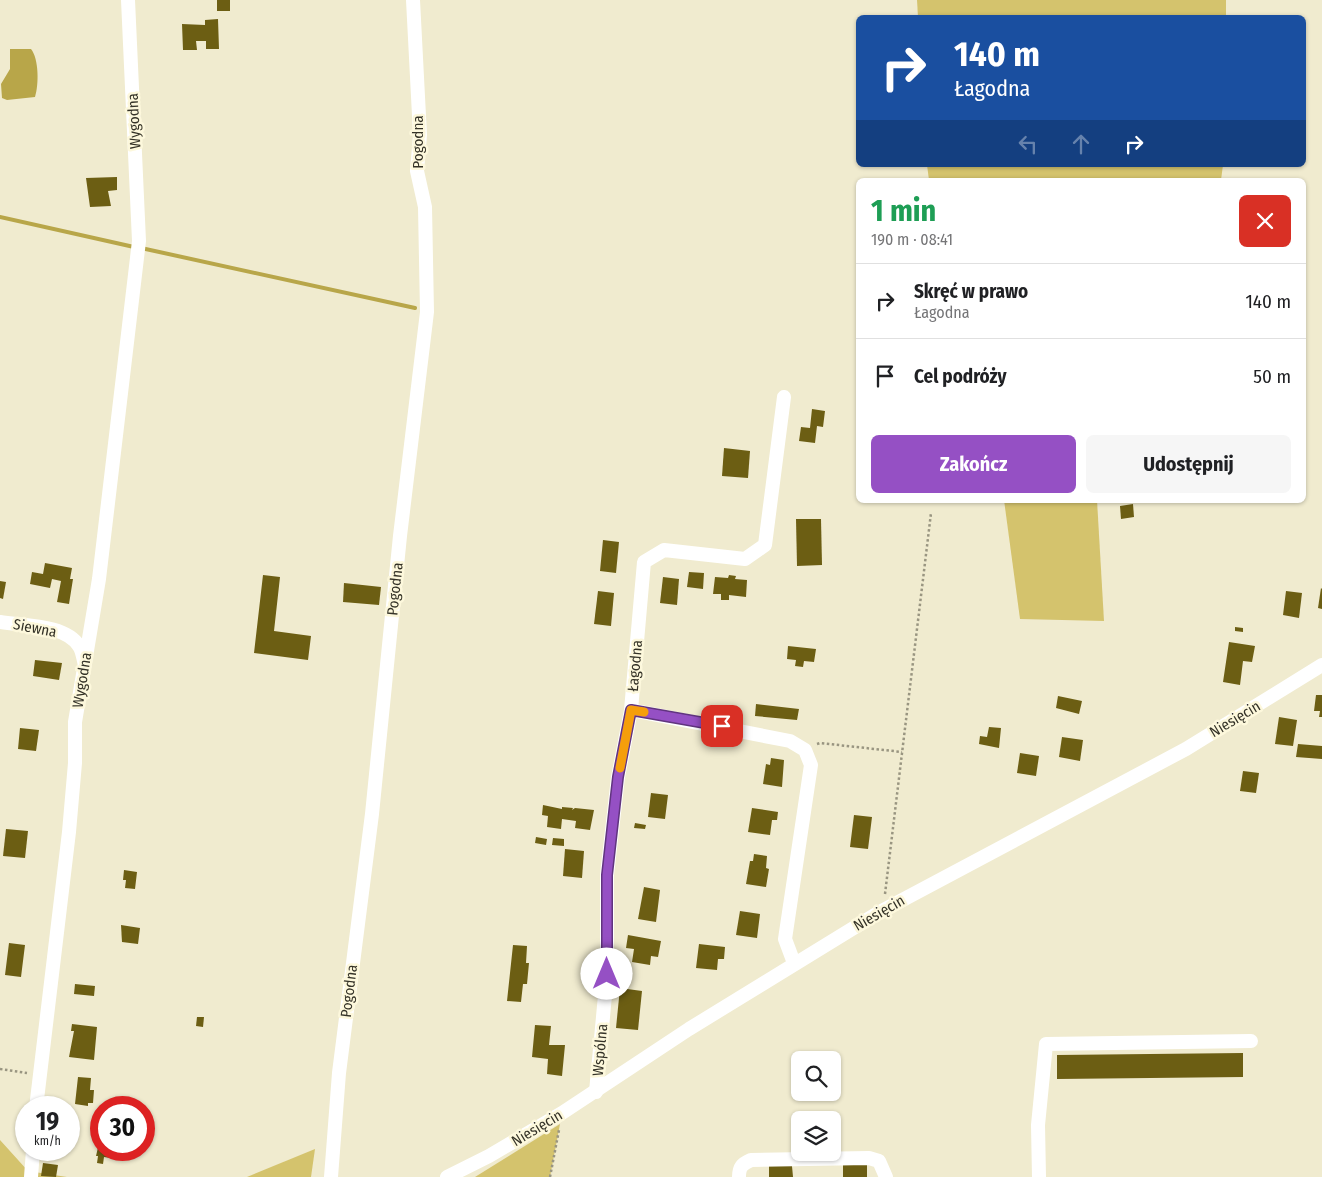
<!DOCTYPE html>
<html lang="pl">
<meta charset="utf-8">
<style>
:root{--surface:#fff;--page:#f6f6f6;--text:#202124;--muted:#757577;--line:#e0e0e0;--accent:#9550c4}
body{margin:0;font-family:"Fira Sans Condensed",sans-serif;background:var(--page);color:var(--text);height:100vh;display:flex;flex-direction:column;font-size:19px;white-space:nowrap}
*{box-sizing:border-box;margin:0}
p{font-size:16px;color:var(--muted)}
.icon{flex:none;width:28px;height:28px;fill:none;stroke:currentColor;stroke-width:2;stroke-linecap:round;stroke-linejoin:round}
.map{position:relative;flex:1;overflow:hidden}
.panel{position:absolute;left:856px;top:178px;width:450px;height:325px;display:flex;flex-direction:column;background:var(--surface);border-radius:8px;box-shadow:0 1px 4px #0004}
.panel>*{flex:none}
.hud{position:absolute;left:856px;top:15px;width:450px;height:152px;border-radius:8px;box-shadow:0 1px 4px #0004;background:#1a4fa0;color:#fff;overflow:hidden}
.tools{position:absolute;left:791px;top:1051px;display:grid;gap:10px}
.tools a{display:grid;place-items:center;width:50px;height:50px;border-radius:8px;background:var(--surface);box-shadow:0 1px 4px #0004;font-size:25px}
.speed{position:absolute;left:15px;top:1096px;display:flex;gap:10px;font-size:25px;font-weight:700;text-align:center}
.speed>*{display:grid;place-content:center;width:65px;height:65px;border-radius:50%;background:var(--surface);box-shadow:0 1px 4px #0004;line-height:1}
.speed small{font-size:12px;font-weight:400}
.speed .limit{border:8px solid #d22;background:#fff;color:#111}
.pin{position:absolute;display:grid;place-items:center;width:42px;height:42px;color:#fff;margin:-21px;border-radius:10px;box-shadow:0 2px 8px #0006}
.me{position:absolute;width:55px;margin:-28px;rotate:0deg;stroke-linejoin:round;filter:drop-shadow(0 0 4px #0008)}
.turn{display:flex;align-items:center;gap:18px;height:105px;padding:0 15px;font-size:22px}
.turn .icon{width:65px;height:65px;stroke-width:2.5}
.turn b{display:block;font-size:35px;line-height:42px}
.lanes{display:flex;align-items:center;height:48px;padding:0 15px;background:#0003;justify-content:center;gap:25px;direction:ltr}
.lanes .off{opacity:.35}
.round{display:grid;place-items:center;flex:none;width:52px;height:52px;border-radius:8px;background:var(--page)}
.summary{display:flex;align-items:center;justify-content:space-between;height:85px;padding:0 15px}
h1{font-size:30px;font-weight:700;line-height:38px;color:#1e9e55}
.cta{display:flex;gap:10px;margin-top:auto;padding:10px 15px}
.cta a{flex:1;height:58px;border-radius:8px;background:var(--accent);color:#fff;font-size:20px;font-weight:700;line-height:58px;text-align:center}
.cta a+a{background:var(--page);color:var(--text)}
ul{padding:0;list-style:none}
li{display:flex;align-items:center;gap:15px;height:75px;padding:0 15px;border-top:1px solid var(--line)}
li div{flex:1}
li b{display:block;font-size:19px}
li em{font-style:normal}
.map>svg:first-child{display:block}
.green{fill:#d4c36d}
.water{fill:#b8a649}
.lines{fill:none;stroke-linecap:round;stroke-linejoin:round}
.stream{stroke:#b8a649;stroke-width:4}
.building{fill:#6c5e13}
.path{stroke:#999581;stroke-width:2.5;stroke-dasharray:2.5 2.5;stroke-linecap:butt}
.minor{stroke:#fff;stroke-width:14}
.route-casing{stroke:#61347f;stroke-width:12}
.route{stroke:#9550c4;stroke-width:9}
.slow{stroke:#f59e0b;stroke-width:9}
.labels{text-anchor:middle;stroke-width:5;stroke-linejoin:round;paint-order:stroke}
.street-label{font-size:15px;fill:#343227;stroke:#fdf8dc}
</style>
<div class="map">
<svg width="1322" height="1177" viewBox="0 0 1322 1177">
<rect width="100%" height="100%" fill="#f0ebcf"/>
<g class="green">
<path d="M917,0h309v17h-308z"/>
<path d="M927,165h296l-2,15h-292z"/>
<path d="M1004,500h93l7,121 -84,-2z"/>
<path d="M560,1124l-10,53h-75z"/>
<path d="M0,1140l28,31 39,6h-67z"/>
<path d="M315,1149l-4,28h-64z"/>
</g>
<path class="water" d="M10,49h21c8,10 8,36 4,48l-28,3 -5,-2 -1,-14 9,-15z"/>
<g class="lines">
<g class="stream">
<path d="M0,217l134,30"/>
<path d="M141,248l274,60"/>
</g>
</g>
<g class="building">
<rect x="217" y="0" width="13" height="11"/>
<path d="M218,19l1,30h-13v-8h-10l1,9h-14l-1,-26 23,1v-5z"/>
<path d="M117,177v13l-9,1 3,15 -21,1 -4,-29z"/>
<path d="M812,409l13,2 -2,16 -6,-1 -2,17 -16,-2 2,-14 9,1z"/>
<path d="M724,448l26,3 -2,27 -26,-2z"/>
<path d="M1133,504l1,13 -13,2 -1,-13z"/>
<path d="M796,519h25l1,46 -25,1z"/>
<path d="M603,540l16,2 -3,31 -16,-2z"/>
<path d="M45,563l27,5 -2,11h3l-4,25 -12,-2 4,-21 -9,-2 -2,9 -20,-4 2,-12 11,2z"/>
<path d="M689,572l15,1 -1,16 -16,-2z"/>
<path d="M263,575l17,2 -6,54 37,5 -3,24 -54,-7z"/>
<path d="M729,575l7,1 -1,3 12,1 -1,17 -17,-2v5h-8v-6h-8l2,-17 13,1z"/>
<path d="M663,577l16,2 -2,26 -17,-2z"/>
<path d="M0,581l6,1 -3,17 -3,-1z"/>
<path d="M344,583l37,4 -2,18 -36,-3z"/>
<path d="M1321,588l1,1v20l-4,-1z"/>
<path d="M598,591l16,2 -3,33 -17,-2z"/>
<path d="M1286,591l16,2 -3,25 -16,-3z"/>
<path d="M1235,627l8,1v4l-8,-1z"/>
<path d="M1229,642l26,4 -3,16 -9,-1 -3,24 -17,-3z"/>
<path d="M788,646l28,3 -2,13 -10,-1 -1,6 -8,-1 1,-6 -9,-1z"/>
<path d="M35,660l27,3 -3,17 -26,-4z"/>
<path d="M1316,695h6v22h-3l1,-6h-6z"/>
<path d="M1058,696l24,5 -3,13 -23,-6z"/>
<path d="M756,704l43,5 -2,11 -42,-4z"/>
<path d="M1279,717l18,3 -4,26 -18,-2z"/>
<path d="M989,727l12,1 -2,20 -20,-4 1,-8 7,1z"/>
<path d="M20,728l19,2 -3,21 -18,-2z"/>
<path d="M1062,737l21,3 -3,21 -21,-4z"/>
<path d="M1298,744l24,2v13l-26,-2z"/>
<path d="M1020,753l19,3 -3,20 -19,-3z"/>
<path d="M771,758l13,2 -2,27 -19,-3 3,-20 4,1z"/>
<path d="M1243,771l16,2 -3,20 -16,-2z"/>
<path d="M651,793l17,2 -3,24 -17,-2z"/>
<path d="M543,805l19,4v-2l11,1 -1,2 3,-2 19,2 -4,20 -15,-2 1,-7 -14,-2 -1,10 -14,-2 1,-11 -6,-1z"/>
<path d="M752,808l26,4 -1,8h-5l-2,15 -22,-3z"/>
<path d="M854,815l18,2 -4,32 -18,-2z"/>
<path d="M635,823l11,2 -1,4 -11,-1z"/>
<path d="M6,829l22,2 -3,27 -22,-2z"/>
<path d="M536,837l11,2 -1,6 -11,-2z"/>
<path d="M553,838l11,1v7l-12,-1z"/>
<path d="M565,849l19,2 -2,27 -19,-2z"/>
<path d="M754,854l13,2 -1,12 3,1 -3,18 -20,-3 4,-23h3z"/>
<path d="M124,870l13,2 -2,17 -10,-1 1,-8h-3z"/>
<path d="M644,887l16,3 -4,32 -18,-3z"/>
<path d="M740,911l20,3 -3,24 -21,-3z"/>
<path d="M121,925l19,3 -2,16 -16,-2z"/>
<path d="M628,935l33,6 -3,16 -7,-1 -1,9 -18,-3 2,-13 -8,-1z"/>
<path d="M9,943l16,2 -4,32 -16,-2z"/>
<path d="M699,944l26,3 -1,12h-6l-1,11 -21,-2z"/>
<path d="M513,945l14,1 -1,17h3l-2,21h-4l-2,18 -14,-1z"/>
<path d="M75,984l20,2 -1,10 -20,-2z"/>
<path d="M620,988l22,3 -4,39 -22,-2z"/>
<path d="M197,1017h7l-1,10 -7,-1z"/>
<path d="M72,1024l25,3 -3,33 -25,-3 5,-26h-3z"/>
<path d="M535,1025l16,1 -2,19h16l-3,31 -15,-2 1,-15 -16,-2z"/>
<path d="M1243,1053v24l-186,2v-24z"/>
<path d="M78,1077l13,1 -1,12h4l-1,13h-5v3l-13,-2z"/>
<path d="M100,1139l1,11h24l-1,10 -20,-3 -1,7 -6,-1 1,-7h-2z"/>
<path d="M43,1163l15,2 -2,12 -15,-1z"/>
<rect x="843" y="1165" width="24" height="12"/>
<path d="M769,1166h23l1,11h-24z"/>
</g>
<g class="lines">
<g class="path">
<path d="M817,744l3,-1 82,9"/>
<path d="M885,894l46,-381"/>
<path d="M0,1069l27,4"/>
<path d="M550,1177l9,-47"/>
</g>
<g class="minor">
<path d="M0,622c23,4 65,2 79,24 3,4 4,11 5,15"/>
<path d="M631,710l159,31 15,9 6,15 -26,174 9,24"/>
<path d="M596,1092l11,-118v-99l11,-98 13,-67 13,-148 20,-12 81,9 20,-14 19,-148"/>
<path d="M36,1108l33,-276 6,-69v-41l24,-143 40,-338 -11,-241"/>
<path d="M31,1177l2,-27"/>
<path d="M331,1177l8,-104 33,-259 28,-278 27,-224 -2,-105 -8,-36 3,-36 -7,-135"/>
<path d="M447,1177l42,-21 73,-43 127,-84 189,-116 308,-164 136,-84"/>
<path d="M739,1177c0,-10 3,-13 12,-17l118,-2 10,3 7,16"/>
<path d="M1039,1177l-1,-52 8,-81 205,-3"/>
</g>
</g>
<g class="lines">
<g class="route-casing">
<path id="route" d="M607,974v-99l11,-98 13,-67 91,16"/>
</g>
<use href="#route" class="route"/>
<path class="slow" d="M620,768l11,-58 13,2"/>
</g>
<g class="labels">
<g class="street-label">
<text transform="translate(134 121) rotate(-93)" y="5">Wygodna</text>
<text transform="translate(418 142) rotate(-90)" y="5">Pogodna</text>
<text transform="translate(395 589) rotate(-84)" y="5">Pogodna</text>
<text transform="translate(35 628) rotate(11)" y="5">Siewna</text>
<text transform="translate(635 666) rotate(-85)" y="5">Łagodna</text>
<text transform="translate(82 680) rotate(-81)" y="5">Wygodna</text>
<text transform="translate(1235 719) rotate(-31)" y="5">Niesięcin</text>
<text transform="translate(879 913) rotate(-30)" y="5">Niesięcin</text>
<text transform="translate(349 991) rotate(-83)" y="5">Pogodna</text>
<text transform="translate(600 1050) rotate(-85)" y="5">Wspólna</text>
<text transform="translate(537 1128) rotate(-31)" y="5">Niesięcin</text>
</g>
</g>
</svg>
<div class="tools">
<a><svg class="icon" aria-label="search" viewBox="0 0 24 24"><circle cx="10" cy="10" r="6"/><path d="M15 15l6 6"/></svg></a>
<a><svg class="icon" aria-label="layers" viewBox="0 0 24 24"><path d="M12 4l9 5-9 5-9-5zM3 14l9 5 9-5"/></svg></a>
</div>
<div class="speed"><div>19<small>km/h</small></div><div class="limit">30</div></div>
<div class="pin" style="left:722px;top:726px;background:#d93025"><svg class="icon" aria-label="arrive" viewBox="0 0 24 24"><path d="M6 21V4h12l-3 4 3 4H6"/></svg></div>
<svg class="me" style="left:607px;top:974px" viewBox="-20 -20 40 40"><circle r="19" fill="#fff"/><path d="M0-13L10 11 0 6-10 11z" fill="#9550c4"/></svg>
<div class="hud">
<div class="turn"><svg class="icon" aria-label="right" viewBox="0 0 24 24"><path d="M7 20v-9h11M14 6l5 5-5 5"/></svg><div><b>140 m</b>Łagodna</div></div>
<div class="lanes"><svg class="icon off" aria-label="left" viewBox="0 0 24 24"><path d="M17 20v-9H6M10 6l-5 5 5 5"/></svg><svg class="icon off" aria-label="ahead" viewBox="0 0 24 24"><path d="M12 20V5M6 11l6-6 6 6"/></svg><svg class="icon" aria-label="right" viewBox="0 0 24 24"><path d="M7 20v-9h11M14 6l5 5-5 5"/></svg></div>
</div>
<section class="panel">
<div class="summary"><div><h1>1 min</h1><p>190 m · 08:41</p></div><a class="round" style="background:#d93025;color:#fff"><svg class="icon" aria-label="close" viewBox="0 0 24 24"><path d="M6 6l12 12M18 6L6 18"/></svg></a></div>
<ul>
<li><svg class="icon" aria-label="right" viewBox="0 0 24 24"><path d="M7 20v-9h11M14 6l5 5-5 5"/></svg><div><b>Skręć w prawo</b><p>Łagodna</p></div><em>140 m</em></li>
<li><svg class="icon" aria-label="arrive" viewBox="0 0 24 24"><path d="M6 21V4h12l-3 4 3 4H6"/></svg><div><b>Cel podróży</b></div><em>50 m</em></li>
</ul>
<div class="cta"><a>Zakończ</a><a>Udostępnij</a></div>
</section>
</div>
